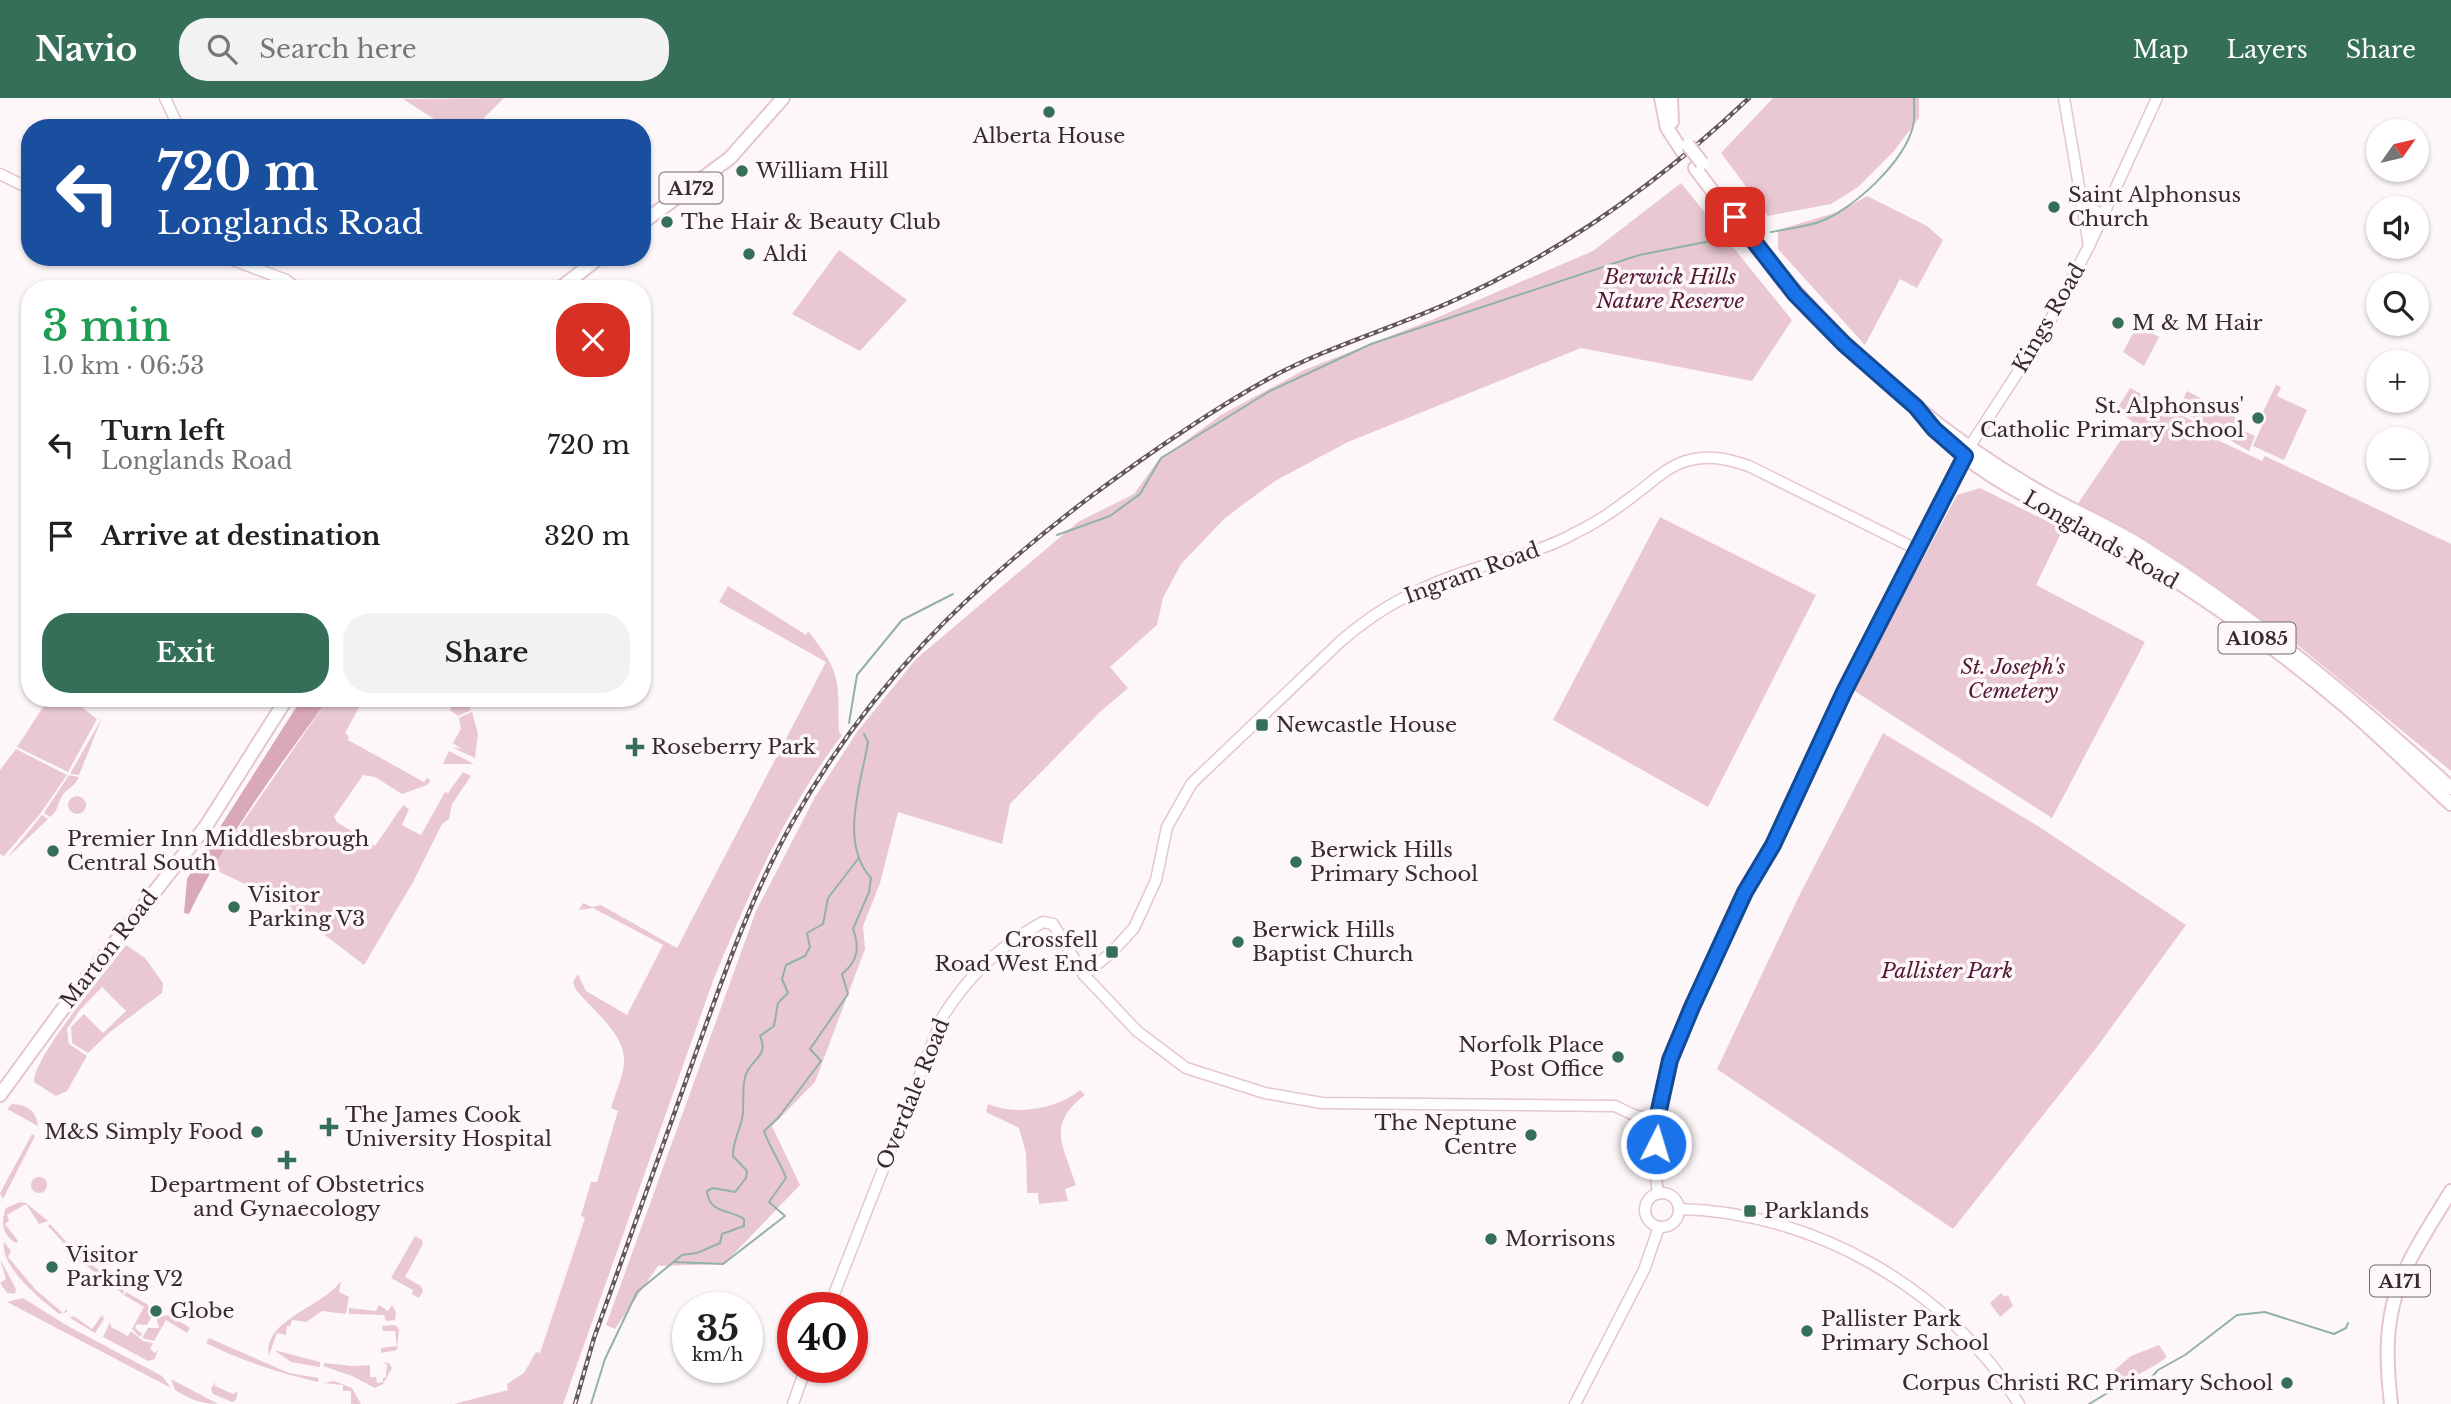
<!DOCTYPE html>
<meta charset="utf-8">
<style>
:root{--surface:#fff;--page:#f2f2f2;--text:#222;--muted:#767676;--accent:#356f58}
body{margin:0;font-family:"Libre Baskerville",serif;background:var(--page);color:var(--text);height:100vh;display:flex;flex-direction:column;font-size:26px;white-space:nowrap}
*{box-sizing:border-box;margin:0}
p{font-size:23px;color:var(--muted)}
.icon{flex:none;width:38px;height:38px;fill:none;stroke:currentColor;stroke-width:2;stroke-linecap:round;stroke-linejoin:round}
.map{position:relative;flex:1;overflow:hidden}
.sheet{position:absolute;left:21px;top:182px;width:630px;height:427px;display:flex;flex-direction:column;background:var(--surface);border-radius:28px;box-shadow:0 2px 5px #0004}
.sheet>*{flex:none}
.hud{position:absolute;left:21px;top:21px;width:630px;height:147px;border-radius:28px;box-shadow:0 2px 5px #0004;background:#1a4fa0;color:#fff;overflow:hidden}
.needle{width:46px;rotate:56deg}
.fabs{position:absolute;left:2366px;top:21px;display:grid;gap:14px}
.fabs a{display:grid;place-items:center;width:63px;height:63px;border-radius:50%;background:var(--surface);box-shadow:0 2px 5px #0004;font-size:35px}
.speed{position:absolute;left:672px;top:1194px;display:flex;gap:14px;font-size:35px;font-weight:700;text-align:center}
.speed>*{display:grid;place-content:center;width:91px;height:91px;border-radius:50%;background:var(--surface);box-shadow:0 2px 5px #0004;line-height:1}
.speed small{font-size:18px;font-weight:400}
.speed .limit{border:10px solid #d22;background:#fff;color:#111}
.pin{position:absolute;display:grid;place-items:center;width:60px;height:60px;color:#fff;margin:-30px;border-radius:14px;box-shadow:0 4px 10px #0006}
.me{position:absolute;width:77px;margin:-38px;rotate:5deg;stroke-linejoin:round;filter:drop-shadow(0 0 5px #0008)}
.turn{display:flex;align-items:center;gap:24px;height:147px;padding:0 21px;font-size:32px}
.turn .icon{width:91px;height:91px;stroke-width:2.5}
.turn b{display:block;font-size:49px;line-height:60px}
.round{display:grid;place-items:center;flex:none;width:74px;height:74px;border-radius:28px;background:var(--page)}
.head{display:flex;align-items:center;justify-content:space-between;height:119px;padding:0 21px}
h1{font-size:42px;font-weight:600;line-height:52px;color:#1e9e55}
.primary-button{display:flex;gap:14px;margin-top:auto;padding:14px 21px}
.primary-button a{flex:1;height:80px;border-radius:28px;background:var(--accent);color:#fff;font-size:28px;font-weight:600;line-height:80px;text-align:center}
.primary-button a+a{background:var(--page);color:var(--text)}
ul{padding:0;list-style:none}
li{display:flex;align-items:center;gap:21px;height:91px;padding:0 21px}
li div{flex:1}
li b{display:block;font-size:26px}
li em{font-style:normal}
header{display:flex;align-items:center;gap:42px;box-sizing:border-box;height:98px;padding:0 35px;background:var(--accent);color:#fff}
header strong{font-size:33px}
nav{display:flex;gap:38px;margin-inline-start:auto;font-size:24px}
.search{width:490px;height:63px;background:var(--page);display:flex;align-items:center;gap:18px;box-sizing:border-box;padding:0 24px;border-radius:28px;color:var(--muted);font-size:26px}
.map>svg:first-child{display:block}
.green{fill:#e9c8d4}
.forest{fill:#daa8bb}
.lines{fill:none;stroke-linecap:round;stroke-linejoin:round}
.stream{stroke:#92b3a3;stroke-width:2}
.tertiary-casing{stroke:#e5c5d0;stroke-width:13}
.primary-casing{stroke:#e5c5d0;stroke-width:16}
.tertiary{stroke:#fff;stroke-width:10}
.primary{stroke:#fff;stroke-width:12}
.rail-casing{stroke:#62575a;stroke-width:4.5}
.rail{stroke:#fef7f9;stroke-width:2;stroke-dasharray:5;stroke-linecap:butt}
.primary-bridge-casing{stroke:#e5c5d0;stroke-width:16;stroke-linecap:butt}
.primary-bridge{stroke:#fff;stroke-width:12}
.route-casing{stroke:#114b97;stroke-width:18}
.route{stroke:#1a73e8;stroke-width:12}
.poi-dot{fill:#356f58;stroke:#fef7f9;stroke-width:2.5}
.labels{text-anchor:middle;stroke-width:7;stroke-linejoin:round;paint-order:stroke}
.shield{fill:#fef7f9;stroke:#73686c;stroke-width:2}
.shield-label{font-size:19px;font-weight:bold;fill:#372b2f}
.poi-label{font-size:21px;fill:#372b2f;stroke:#fef7f9;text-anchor:start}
.park-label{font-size:21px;font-style:italic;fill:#541935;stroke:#fef7f9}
.street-label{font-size:21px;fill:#372b2f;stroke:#fef7f9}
</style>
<header>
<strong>Navio</strong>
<div class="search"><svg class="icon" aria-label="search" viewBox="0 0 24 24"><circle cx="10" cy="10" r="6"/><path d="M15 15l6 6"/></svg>Search here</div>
<nav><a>Map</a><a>Layers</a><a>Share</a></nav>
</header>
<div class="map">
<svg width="2451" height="1306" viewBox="0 0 2451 1306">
<rect width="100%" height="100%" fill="#fef7f9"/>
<g class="green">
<path d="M504,0l-30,30h-26l-45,-29z"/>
<path d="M1773,0h146v20l-25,33 -36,36 -27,17 -63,12 -47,-63z"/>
<path d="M1681,85l111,137 -40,61 -171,-33 -233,94 -73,39 -50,37 -44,46 -18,34 -6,27 -47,42 18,21 -28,24 -90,92 -8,40 -104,-32 -18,71 -17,43 2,23 -50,133 -43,44 28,59 -76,79 -66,2 -43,63 -9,-4 150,-414 59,-114 42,-65 59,-73 162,-137 56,-28 23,-32 64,-47 83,-45 132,-52 157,-67z"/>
<path d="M1867,98l60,30 16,14 -26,48 -17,-9 -35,66 -87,-96v-19l63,-19z"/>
<path d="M839,152l68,50 -47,51 -68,-37z"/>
<path d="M2137,228l22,11 -15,29 -21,-14z"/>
<path d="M2276,287l5,2 -4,9 30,14 -23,50 -31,-14 13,-29 -4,-3z"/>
<path d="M2130,290l80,42 -1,6 53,25 3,-5 186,88v227l-151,-124 -105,-74 -118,-68 56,-83 -16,-13z"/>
<path d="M2187,293l41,21 12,9 -3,7 18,8 -6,15 -30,-17 1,-3 -42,-21z"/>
<path d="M1980,390l83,41 -27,56 109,57 -93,176 -199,-128 104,-195z"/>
<path d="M1660,419l156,78 -108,212 -155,-87z"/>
<path d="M728,488l78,49 2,-4c34,43 30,48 31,101l3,3c-56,74 -94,160 -129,246l-150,423h-109l54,-14 -1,-6 17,-11 12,-21 4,1 45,-135 -4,-2 10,-34h6l21,-71 -7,-3c4,-15 14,-34 13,-50 -1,-25 -33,-50 -48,-68l-3,-8 5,-8 8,17 41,24 36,-70 -70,-37 -14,2 4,-7 9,4 9,-2 76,43 149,-286 -107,-60z"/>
<path d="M49,600h21l27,21 -29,53 -51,-25z"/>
<path d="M329,600h35l-19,35 4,4 -1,3 76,42 3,-4 4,2 -4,5 -25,9 -27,-17 -12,-2 -29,42 3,5 38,24 28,-41 6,4 -7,16 19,10 24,-43 3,1 15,-21 8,4 -19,28 -3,15 -7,5 -29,58 -49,83 -85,-65 -68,-32z"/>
<path d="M444,600h21l6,12 -13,6 -8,-6 2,-8z"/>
<path d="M472,614l6,22 -3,24 -24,-11 10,2 -8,-6 8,-14 -2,-11z"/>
<path d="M102,620l-23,57 -8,-1v-2z"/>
<path d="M1883,635l158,95 145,97 -89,122 -144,182 -236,-160 81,-171z"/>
<path d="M16,651l51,26 -27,39 -36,42 -4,-2v-84z"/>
<path d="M449,653l25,13h-31z"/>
<path d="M69,677l10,2c-4,10 -12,11 -17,19 -5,9 -3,14 -12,21l-6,-4z"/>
<circle cx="77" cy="707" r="9"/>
<path d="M42,717l6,4 -41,39z"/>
<path d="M126,847l19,13 18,25 -1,10 -52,39 -22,21 -16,-10 -1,-16 13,-13 19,19 23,-22 -24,-24 -22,23 -13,19 2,15 18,12 -20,35 -11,5 -22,-14c0,-27 73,-111 92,-137z"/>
<path d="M1080,992l5,5c-39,30 -22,50 -9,90l-11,4 3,12 -29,3 -1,-11h-11l-1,-40 -7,-25 -33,-16 2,-8c27,12 70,5 92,-14z"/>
<path d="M12,1006c15,1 24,6 26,22l-31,-17z"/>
<path d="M32,1036l3,2 -32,63 -3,-6z"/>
<circle cx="39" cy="1087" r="8"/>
<path d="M20,1104l6,1 22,18 -9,3 -13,-20 -19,11 2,6 -4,3 13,17 3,-3 -5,5c-13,-7 -16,-21 -10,-35z"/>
<path d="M50,1126l22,24 52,43 -1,3 -44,-34 -31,-34z"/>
<path d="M415,1138l7,4 1,4 -18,33 16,9 2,5 -4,7 -7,-4 1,-4 -22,-12z"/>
<path d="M4,1144l7,9 -3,6 28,33 27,23 4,-4v3l-8,2c-18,-15 -59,-46 -55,-72z"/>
<path d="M0,1161l16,30 -1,5 -8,-1 -7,-10 6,-4z"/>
<path d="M341,1183l-2,11 10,5 -3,17 -24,-3 -16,11 -14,-2 -2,6h-3l-1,9 -9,-2 -8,22c-6,-35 54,-48 72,-74z"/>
<path d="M126,1194l21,12 6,11 -6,10 -10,-1 -2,4 7,6 -2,3 -8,-8 12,-22 -20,-12z"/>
<path d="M2001,1195l4,4 3,-2 5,11 -13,11 -10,-14z"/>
<path d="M23,1200l43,27 96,51 9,12 -164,-86z"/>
<path d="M379,1207l9,6 4,-6 4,7 -1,8 -9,1 -2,-6 -35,-1v-6l27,3z"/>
<path d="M102,1217l2,4 -9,14 -25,-15 4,-2 18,13z"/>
<path d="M170,1217l20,13 -3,5 -21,-13 -12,21 -12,-3 6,-10h11l-3,-11z"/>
<path d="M110,1224l1,5 17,9 3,-5 12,10 10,2 -3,6 5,4 3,-4 -3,10 -7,2 -45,-24z"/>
<path d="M395,1227l4,4 -2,21 -16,3v-5l16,-2 -2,-15h-12l-1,-5z"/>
<path d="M209,1240l80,35 30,5 -1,4c-39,-9 -76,-21 -112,-39z"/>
<path d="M2159,1247l8,12c-12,9 -36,23 -49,24l-7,-8 20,-17z"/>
<path d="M274,1252l46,12v5l-29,-5z"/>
<path d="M381,1264l8,1 3,5 -9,16 -8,4 -23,-12 -29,-10 2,-3 27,3 18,-1v12h6l1,6 6,-1v-4l3,-1 1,-13z"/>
<path d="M171,1281l47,25c-17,0 -28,-5 -43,-14z"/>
<path d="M334,1283l18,7 9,16h-10v-13h-8v-6l-20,-2z"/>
<path d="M215,1284v4l18,8 5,-3 -2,9 -4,2 -19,-8 -2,-5z"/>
</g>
<path class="forest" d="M302,600h27c-51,70 -103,138 -140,216l-5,-1 3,-34z"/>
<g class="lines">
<g class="stream">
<path d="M1771,134c16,-3 33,-5 48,-10 34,-12 86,-61 94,-96 2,-9 1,-20 1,-28"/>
<path d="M1057,437l53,-19 30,-22 21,-36 109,-67 101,-47 268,-89 87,-17"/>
<path d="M849,625l8,-48 45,-55 51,-26"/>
<path d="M674,1164l49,2 62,-48 -16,-14 17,-24c-6,-17 -16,-29 -22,-47l14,-13 43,-57 -11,-12 38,-55 -6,-20c16,-13 18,-26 11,-45l16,-37 2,-14c-32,-35 -10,-94 -3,-136l-4,-8"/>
<path d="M591,1306l14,-45 32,-67 45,-37 15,-2 23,-10 2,-9 22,-8v-7c-14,-10 -35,-5 -37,-28l6,-3 22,4 11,-14 1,-7 -14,-15c0,-16 6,-23 9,-37 3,-14 -1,-32 4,-45 7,-16 23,-19 14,-38l14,-10 4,-23 10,-10 -6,-14 4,-14 19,-9 5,-9 -3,-14 16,-9 5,-26 30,-39"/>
<path d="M2089,1306l25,-15 36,-10 8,-9 27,-15 52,-40 28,-3 69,22 12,-6 2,-5"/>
</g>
<g class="tertiary-casing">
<g id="tertiary">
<path d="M165,0l14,30"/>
<path d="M2064,0l25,148"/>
<path d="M0,76l30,15"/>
<path d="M2081,106l23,11"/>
<path d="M225,159l61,23 12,9"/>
<path d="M1084,877l28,-23 22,-24 22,-48 11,-53 25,-44 149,-142c41,-36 86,-58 139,-74 32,-10 65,-17 95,-34 21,-10 40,-23 58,-37 17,-12 33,-29 53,-35 22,-7 42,-2 63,5l169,84"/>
<circle cx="1662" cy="1112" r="17"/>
<path d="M1658,1096l-3,-25 2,-50 13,-59 22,-53 53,-115 28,-47 71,-153 126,-246 74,-114 45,-86 68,-148"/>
<path d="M1680,1111c134,3 269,80 339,195"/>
<path d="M829,1209l114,-291c27,-42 56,-70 100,-94l10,2 31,51 53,56 49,37 79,25 57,10 293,3 21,10 21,3"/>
<path d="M793,1306l13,-37"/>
<path d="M1575,1306l69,-134 15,-43"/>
</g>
</g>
<g class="primary-casing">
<g id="primary">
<path d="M1661,0l6,30 15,23"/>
<path d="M1671,0l1,24"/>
<path d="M1695,70c65,88 135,168 219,237 41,34 88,66 135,92 31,17 64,31 94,50 111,70 210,152 308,241"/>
<path d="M642,125l88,-65 53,-60"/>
<path d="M559,191l41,-32"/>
<path d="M1924,318c53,68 141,95 211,139 73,45 146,96 211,152 36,31 70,65 105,97"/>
<path d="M0,997l59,-81 147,-188 81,-128"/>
<path d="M2391,1306c-12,-102 8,-129 60,-213"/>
</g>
</g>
<use href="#tertiary" class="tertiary"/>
<use href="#primary" class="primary"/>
<g class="rail-casing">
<path id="rail" d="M575,1306l19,-66c33,-92 66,-185 99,-277 29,-81 57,-163 99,-238 77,-137 174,-232 298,-326 58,-43 115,-83 178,-118 60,-33 127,-51 189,-80 110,-50 204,-118 292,-201"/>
</g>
<use href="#rail" class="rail"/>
<g class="primary-bridge-casing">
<path id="primary-bridge" d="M1688,47l14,18"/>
</g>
<use href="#primary-bridge" class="primary-bridge"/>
</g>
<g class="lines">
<g class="route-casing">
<path id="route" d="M1656,1046l1,-25 13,-59 22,-53 53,-115 28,-47 71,-153 121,-236 -31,-27 -18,-22 -72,-63 -49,-50 -60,-77"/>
</g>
<use href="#route" class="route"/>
</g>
<g class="poi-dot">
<circle cx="1049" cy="14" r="7"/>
<circle cx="742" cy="73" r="7"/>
<circle cx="2054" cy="109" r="7"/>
<circle cx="667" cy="124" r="7"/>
<circle cx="749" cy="156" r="7"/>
<circle cx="2118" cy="225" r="7"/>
<circle cx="2258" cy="320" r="7"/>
<rect x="1255" y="620" width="14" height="14" rx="3.5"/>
<path d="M631.5 638.5h7v7h7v7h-7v7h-7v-7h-7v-7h7z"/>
<circle cx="53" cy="753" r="7"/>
<circle cx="1296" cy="764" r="7"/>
<circle cx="234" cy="809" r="7"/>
<circle cx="1238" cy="844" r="7"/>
<rect x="1105" y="847" width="14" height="14" rx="3.5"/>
<circle cx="1618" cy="959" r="7"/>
<path d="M325.5 1018.5h7v7h7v7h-7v7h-7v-7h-7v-7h7z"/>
<circle cx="257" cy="1034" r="7"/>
<circle cx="1531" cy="1037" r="7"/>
<path d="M283.5 1051.5h7v7h7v7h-7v7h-7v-7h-7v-7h7z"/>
<rect x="1743" y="1106" width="14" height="14" rx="3.5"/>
<circle cx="1491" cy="1141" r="7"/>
<circle cx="52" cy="1169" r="7"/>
<circle cx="156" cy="1213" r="7"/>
<circle cx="1807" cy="1233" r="7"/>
<circle cx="2287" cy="1285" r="7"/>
</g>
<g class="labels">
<g class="shield">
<rect x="659.5" y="74.5" width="63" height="31" rx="5"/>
<rect x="2218.5" y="524.5" width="77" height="31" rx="5"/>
<rect x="2370" y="1167.5" width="60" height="31" rx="5"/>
</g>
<g class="shield-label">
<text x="691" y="97">A172</text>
<text x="2257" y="547">A1085</text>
<text x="2400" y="1190">A171</text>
</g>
<g class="poi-label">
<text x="1049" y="45" text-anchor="middle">Alberta House</text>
<text x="756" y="80">William Hill</text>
<text x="2068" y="104">Saint Alphonsus<tspan x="2068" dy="24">Church</tspan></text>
<text x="681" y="131">The Hair &amp; Beauty Club</text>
<text x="763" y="163">Aldi</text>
<text x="2132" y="232">M &amp; M Hair</text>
<text x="2244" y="315" text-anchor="end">St. Alphonsus'<tspan x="2244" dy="24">Catholic Primary School</tspan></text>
<text x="1276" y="634">Newcastle House</text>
<text x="651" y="656">Roseberry Park</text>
<text x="67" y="748">Premier Inn Middlesbrough<tspan x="67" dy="24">Central South</tspan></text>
<text x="1310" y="759">Berwick Hills<tspan x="1310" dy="24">Primary School</tspan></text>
<text x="248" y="804">Visitor<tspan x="248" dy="24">Parking V3</tspan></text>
<text x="1252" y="839">Berwick Hills<tspan x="1252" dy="24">Baptist Church</tspan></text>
<text x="1098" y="849" text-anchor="end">Crossfell<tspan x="1098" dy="24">Road West End</tspan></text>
<text x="1604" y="954" text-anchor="end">Norfolk Place<tspan x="1604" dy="24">Post Office</tspan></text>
<text x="345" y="1024">The James Cook<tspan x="345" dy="24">University Hospital</tspan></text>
<text x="1517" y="1032" text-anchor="end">The Neptune<tspan x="1517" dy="24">Centre</tspan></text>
<text x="243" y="1041" text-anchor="end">M&amp;S Simply Food</text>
<text x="287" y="1094" text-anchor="middle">Department of Obstetrics<tspan x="287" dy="24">and Gynaecology</tspan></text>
<text x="1764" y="1120">Parklands</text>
<text x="1505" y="1148">Morrisons</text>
<text x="66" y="1164">Visitor<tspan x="66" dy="24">Parking V2</tspan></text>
<text x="170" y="1220">Globe</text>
<text x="1821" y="1228">Pallister Park<tspan x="1821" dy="24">Primary School</tspan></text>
<text x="2273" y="1292" text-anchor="end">Corpus Christi RC Primary School</text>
</g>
<g class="park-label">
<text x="1670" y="186">Berwick Hills<tspan x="1670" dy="24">Nature Reserve</tspan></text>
<text x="2013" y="576">St. Joseph's<tspan x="2013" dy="24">Cemetery</tspan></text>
<text x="1947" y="880">Pallister Park</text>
</g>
<g class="street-label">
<text transform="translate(2049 220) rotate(-60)" y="7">Kings Road</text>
<text transform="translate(2101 442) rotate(30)" y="7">Longlands Road</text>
<text transform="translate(1472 475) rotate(-20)" y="7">Ingram Road</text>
<text transform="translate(109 851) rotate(-52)" y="7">Marton Road</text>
<text transform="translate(913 996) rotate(-68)" y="7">Overdale Road</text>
</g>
</g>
</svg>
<div class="fabs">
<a><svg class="needle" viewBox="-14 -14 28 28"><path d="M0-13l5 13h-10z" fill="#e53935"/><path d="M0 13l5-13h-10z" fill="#767676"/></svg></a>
<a><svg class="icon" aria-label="sound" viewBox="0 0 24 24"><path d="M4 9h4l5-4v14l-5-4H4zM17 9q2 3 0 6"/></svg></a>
<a><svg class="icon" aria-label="search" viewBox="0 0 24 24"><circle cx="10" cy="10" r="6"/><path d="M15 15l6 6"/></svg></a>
<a>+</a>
<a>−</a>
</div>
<div class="speed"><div>35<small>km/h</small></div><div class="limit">40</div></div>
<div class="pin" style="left:1735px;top:119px;background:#d93025"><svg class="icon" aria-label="arrive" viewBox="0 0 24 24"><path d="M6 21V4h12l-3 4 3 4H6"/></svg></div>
<svg class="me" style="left:1656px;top:1046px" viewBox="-20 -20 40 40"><circle r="17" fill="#1a73e8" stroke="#fff" stroke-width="3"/><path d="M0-11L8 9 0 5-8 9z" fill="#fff"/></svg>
<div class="hud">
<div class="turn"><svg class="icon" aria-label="left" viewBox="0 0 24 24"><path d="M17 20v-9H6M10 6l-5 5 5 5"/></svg><div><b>720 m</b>Longlands Road</div></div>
</div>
<section class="sheet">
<div class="head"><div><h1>3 min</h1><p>1.0 km · 06:53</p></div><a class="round" style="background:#d93025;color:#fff"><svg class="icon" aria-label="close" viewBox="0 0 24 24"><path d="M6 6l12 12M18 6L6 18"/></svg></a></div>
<ul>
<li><svg class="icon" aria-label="left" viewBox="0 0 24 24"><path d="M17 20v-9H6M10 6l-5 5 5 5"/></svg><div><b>Turn left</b><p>Longlands Road</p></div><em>720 m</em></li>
<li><svg class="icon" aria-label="arrive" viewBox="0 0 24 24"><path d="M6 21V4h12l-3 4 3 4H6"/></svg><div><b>Arrive at destination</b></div><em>320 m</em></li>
</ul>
<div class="primary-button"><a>Exit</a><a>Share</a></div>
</section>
</div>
